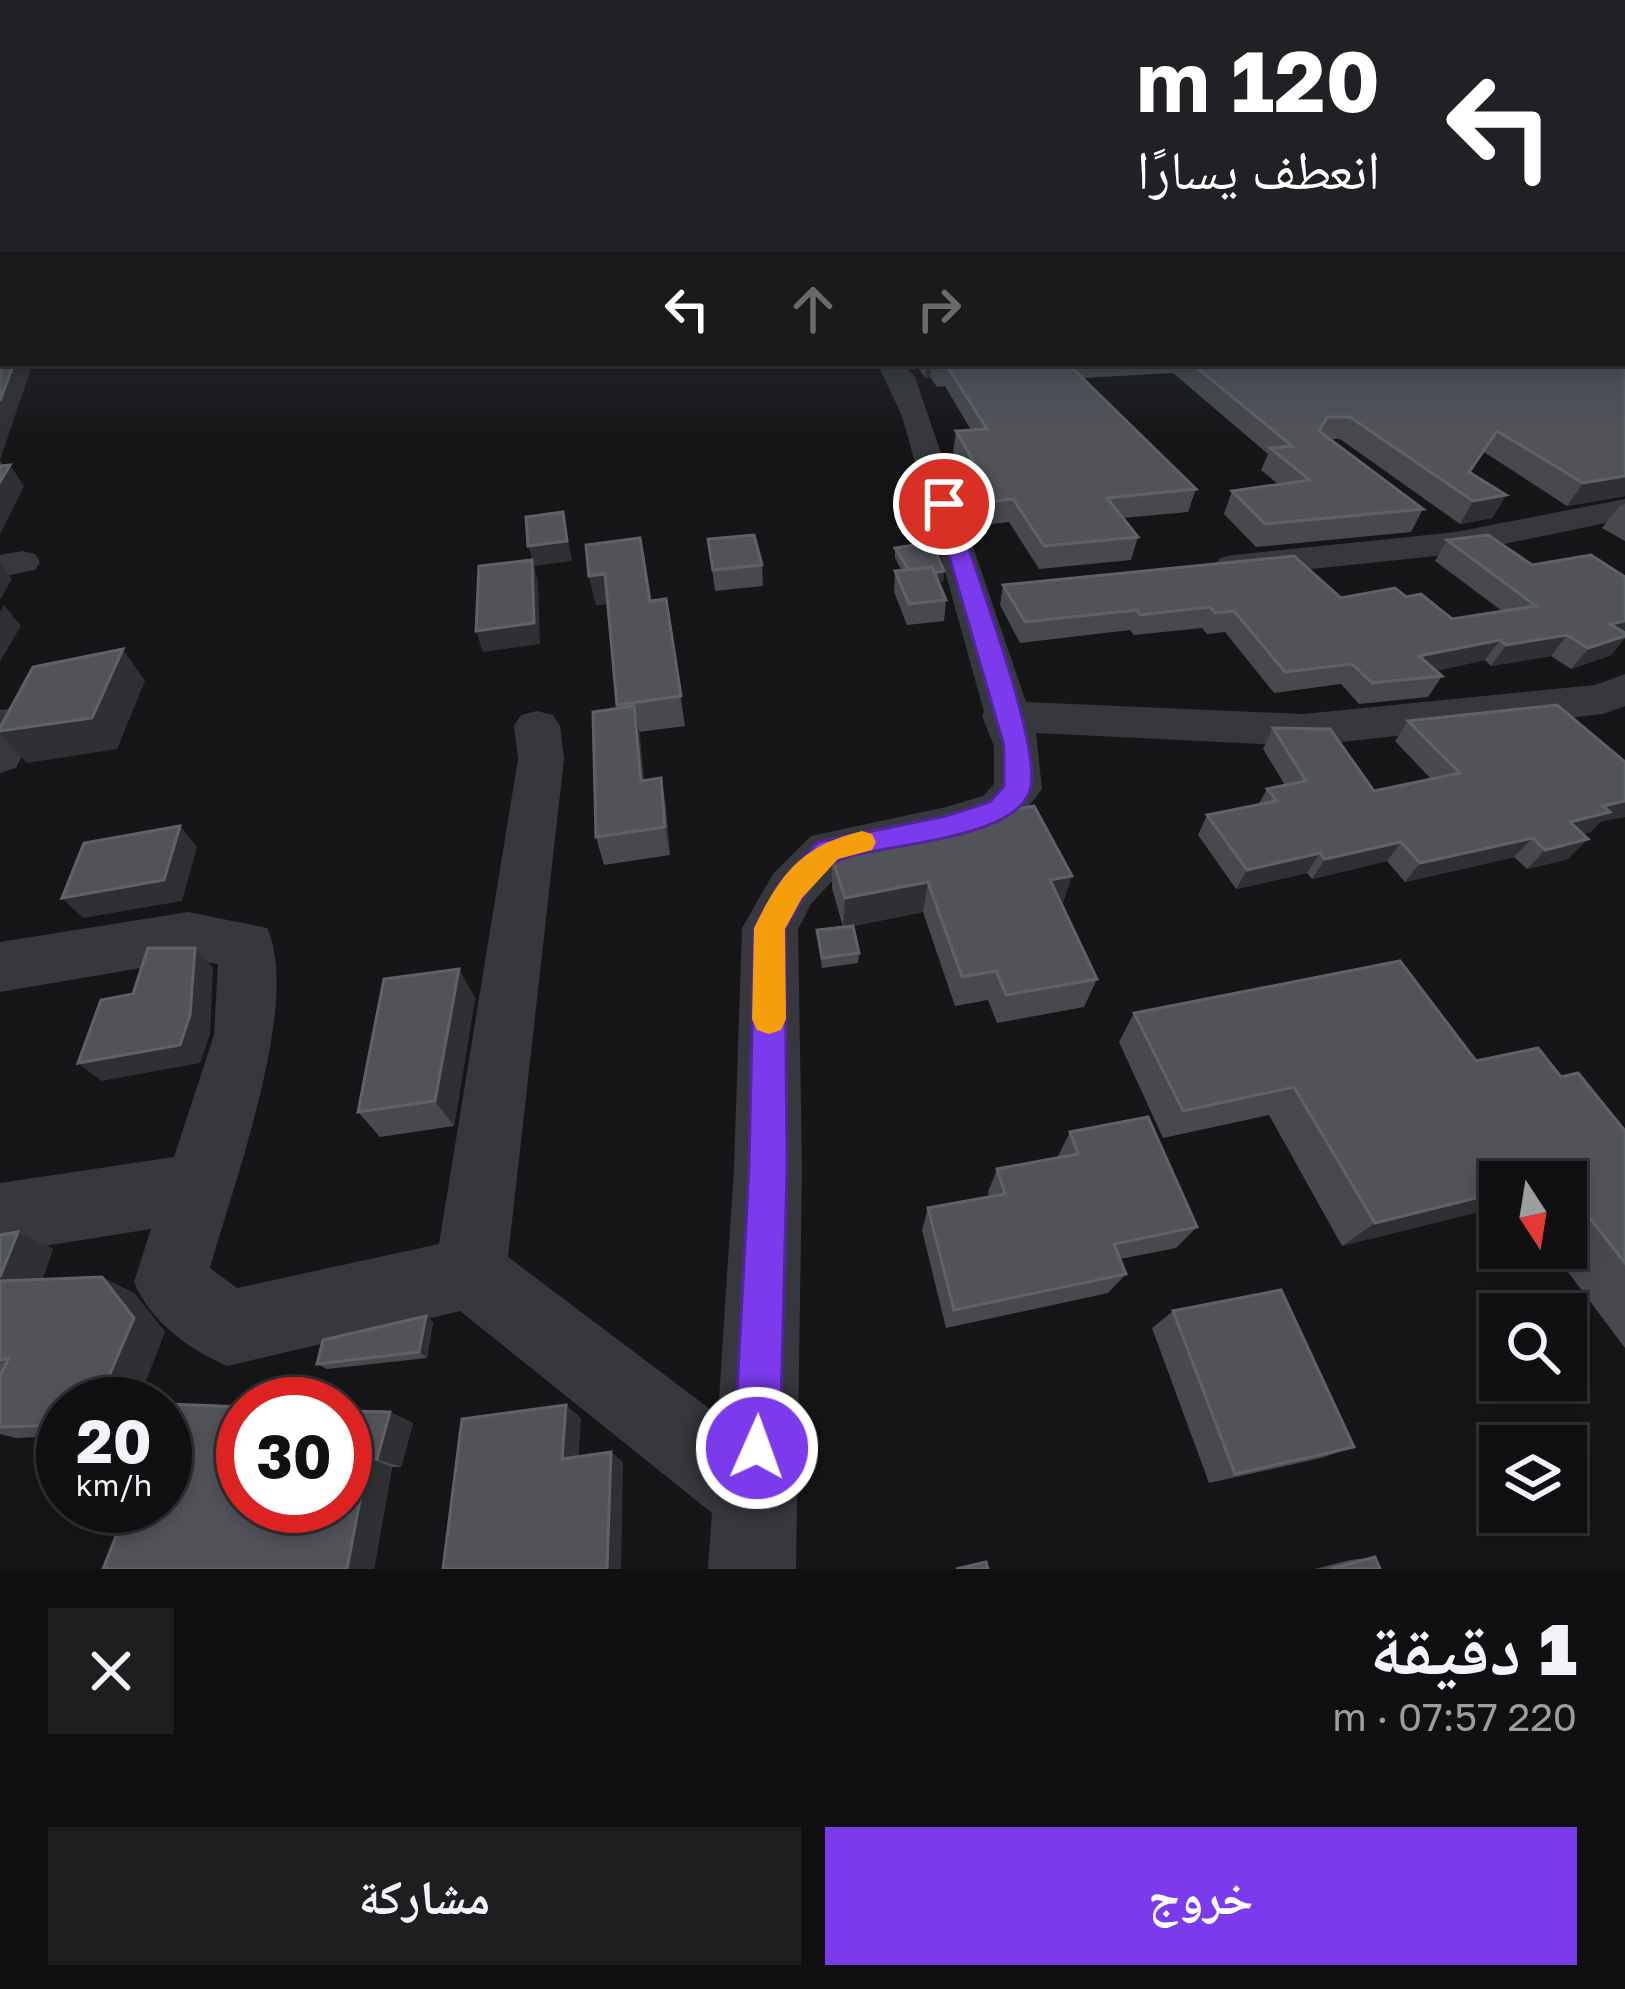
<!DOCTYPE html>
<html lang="ar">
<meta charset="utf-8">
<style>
:root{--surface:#101012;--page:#1e1e20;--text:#f1f3f6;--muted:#9c9d9f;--line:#303032;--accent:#7c3aed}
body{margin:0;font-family:"Golos Text","Noto Naskh Arabic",sans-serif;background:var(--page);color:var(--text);direction:rtl;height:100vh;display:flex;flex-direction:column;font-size:45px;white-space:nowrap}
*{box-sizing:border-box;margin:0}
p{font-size:39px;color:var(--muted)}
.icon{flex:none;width:66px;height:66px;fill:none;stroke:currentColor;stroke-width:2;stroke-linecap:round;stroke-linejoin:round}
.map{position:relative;height:1569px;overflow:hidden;direction:ltr}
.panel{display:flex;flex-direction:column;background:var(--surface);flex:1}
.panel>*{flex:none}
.hud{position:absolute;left:0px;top:0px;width:1626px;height:366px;box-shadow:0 6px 18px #0003,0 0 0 3px var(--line);direction:rtl;background:#202124;color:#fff;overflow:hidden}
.needle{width:78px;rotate:168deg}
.tools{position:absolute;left:1479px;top:1161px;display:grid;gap:24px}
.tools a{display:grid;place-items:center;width:108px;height:108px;border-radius:0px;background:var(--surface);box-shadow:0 6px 18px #0003,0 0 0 3px var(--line);font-size:60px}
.speed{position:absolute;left:36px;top:1377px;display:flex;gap:24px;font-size:60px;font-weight:700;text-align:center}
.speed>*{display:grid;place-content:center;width:156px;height:156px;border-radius:50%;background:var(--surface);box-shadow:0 6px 18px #0003,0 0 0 3px var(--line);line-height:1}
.speed small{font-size:30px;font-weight:400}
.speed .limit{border:18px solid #d22;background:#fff;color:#111}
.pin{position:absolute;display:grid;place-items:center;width:102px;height:102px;color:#fff;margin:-51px;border:6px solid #fff;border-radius:50%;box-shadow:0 3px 12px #0007}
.me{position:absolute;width:132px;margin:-66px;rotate:2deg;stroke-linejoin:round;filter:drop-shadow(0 0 9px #0008)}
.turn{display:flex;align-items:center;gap:42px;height:252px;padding:0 48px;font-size:54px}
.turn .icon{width:156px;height:156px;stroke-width:2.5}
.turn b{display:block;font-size:84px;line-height:102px}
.lanes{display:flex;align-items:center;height:114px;padding:0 48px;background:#0003;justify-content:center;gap:60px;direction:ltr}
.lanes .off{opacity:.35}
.round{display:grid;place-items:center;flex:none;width:126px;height:126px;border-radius:0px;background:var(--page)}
.overview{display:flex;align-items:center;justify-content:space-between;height:204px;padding:0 48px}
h1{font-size:72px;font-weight:800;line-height:90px}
.primary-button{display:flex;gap:24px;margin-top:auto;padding:24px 48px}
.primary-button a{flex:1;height:138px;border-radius:0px;background:var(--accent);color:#fff;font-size:48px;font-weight:800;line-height:138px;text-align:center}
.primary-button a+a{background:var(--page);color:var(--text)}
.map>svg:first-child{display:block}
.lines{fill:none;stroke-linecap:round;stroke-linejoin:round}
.minor{fill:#37383d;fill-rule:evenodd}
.wall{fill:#47494d}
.shaded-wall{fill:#2f3033}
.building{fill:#525359;stroke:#5f6168;stroke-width:3}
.route{fill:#7c3aed;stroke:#51269a;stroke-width:3}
.slow{fill:#f59e0b}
</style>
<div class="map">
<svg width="1625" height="1569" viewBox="0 0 1625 1569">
<rect width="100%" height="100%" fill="#161618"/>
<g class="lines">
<g class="minor">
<path d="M877,363h27l11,14 111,325 277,12 292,-29 30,-11v32l-22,8 -300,32 -267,-13 6,56 -25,33 -71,23 -101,22 -34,37 -13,25 4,239 -6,401h-88l4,-56 -252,-202 -233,55c-39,-17 -77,-45 -93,-84l17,-53 -151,24v-70l174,-26 40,-122 4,-71 -30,-4 -188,32v-50l188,-30 79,16c35,73 -35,260 -57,340l27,20 202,-44 79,-485 -4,-33 7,-11 16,-4 16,4 7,11 4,33 -56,498 210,158 16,-247 8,-240 31,-54 38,-38 135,-29 37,-11 11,-12v-38l-12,-30 2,-4 -82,-296z"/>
<path d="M1625,499v20l-169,35 -223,23 -13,-3 -6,-8 6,-8 13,-3 223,-23z"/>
<path d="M22,551l13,3 5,8 -5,8 -35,7v-22z"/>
<path d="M16,708l16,4 6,11 -22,45 -16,5v-63z"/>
</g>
</g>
<g class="wall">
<path d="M1623,215h2v115l-2,-1z"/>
<path d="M1625,348v148l-58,10 -83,-54 -13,20 35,23 -14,23 -32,6 -120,-85h-11l94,70 -12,23 -155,15 -32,-33 8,-23 46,-7 -17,-14 7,-16 -95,-81 -91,5 114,111 -8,23 -65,6 15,19 -7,23 -92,9 -30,-47 -27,3 -23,-42 2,-16 -8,-14 3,-22 15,-1 -26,-44 -8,1 -7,-10 -5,1 -10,-15h708z"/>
<path d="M1625,504v37l-23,-13 17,-22z"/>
<path d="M708,539l54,26 1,21 -48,5z"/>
<path d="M1447,540l178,98 -14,17 -40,14 -20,-13 -60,10 -6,-6 -50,11 7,5 -14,21 -69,7 -18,-20 -67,9 -49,-61 -18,2 -5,-6 -68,7 -4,-5 -110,13 -20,-38 3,-20 338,13 65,-1 46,22 50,-8 -67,-50z"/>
<path d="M895,548l49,23 -1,11h-5l8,18 -2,21 -37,4 -13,-33 1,-21h7l-7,-13z"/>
<path d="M589,576l61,25 16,-2 19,127 -46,6 5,48 17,-2 5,29 4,48 -66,10 -8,-28 21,-128 -9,-105 -12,1z"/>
<path d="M1408,721l192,101 -9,10 -8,2 -15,25 -41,10 -13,-12 -109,25 -18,-21 -75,18 -5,-6 -71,16 -38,-54 9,-20 51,-10 9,-16 18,-4 -22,-36 10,-21 101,63 57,-12 -36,-38z"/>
<path d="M832,858l240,18 -10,29 35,74 -13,28 -87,16 -9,-23 -33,6 -32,-94 -70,14 6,27 -1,10 -36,5 -5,-38 26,-3 -11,-39z"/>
<path d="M475,998l-21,128 -74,11 -22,-25z"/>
<path d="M1134,1013l342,48 85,16 64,54v217l-75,-100h16v-66h-66l-158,64 -73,-131 -106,23 -44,-96z"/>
<path d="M1070,1132l127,95 -21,21 -56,11 6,15 -18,19 -162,35 -24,-98 6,-22 61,-11 -1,-5 9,-23 60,-11z"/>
<path d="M18,1232l35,17 -11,31 92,13 31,39 -102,72v32l-47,2 -16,-4v-199z"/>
<path d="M1173,1311l181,136 -33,11 -112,25 -57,-155z"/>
<path d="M426,1316l7,6 -6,36 -100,11 -10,-5z"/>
<path d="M168,1404l75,3v99h102v-81l5,-14 40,1 23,11 -12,44h-9l-18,102h-271l25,-63h37v-93z"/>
<path d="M1375,1557l5,12h-65l35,-9z"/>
</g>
<g class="shaded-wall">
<path d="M14,363h19l-33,97v-59z"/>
<path d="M926,363h6l-2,14 -5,1z"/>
<path d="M0,460l7,10 3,-5 14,21 -24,48z"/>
<path d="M1625,476v20l-58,10 16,-23z"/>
<path d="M1506,495l-14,23 -32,6 13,-23z"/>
<path d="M563,512l9,49 -38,5 4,15 2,63 -57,8 -7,-21 57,-69 -5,-16z"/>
<path d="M0,563l12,16 -12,21z"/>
<path d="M944,571l-1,11 -31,5 1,-11z"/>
<path d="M605,574l6,29 -15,2 -7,-29z"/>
<path d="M4,605l17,21 -21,35v-49z"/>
<path d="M1625,621v17l-14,17 -40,14 39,-45z"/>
<path d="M1567,635l-16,21 -60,10 15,-21z"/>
<path d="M1500,640l-15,20 -79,17 13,-21z"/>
<path d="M123,649l22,32 -28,68 -90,14 -27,-29v-3z"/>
<path d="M634,706l6,29 7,74 -6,-28z"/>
<path d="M661,778l5,29 4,48 -5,-28z"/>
<path d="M1625,794v23l-25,5 -9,10 -40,10 19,-20z"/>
<path d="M180,826l17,21 -15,54 -99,17 -21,-20z"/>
<path d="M1533,838l-19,19 -109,25 15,-19z"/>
<path d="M1588,839l-20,20 -41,10 18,-19z"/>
<path d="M1401,842l-14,19 -75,18 13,-20z"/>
<path d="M1320,853l-13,20 -71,16 11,-19z"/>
<path d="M1072,876l-11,30 -11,-26z"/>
<path d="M928,882l-5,30 -80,16 2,-30z"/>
<path d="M195,948l18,20 -3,66 -10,29 -99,18 -23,-18z"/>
<path d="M459,969l16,29 -21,128 -19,-25z"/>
<path d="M1500,1192v15l-158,39 33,-23z"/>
<path d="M18,1232l35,17 -18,48 -35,-15v-5z"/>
<path d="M102,1277l32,16 31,39 -28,72h-40z"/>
<path d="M426,1316l7,6 -6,36 -8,-6z"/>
<path d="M566,1405l15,13 -3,51 -16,-10z"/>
<path d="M390,1412l23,11 -12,44 -24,-8z"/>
<path d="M611,1452l12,10 -2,107h-14z"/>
<path d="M368,1458l24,9 -18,102h-27z"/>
</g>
<g class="building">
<rect x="1623" y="215" width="2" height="91"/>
<path d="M0,275l3,1v87h11l-14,38z"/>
<path d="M1623,347l2,1v128l-42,7 -86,-52 -28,41 37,23 -33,6 -123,-84h-23l-8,14 104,78 -158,15 -33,-33 78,-11 -40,-32 22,-2 -101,-83h432z"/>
<path d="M936,363h131l129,126 -89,9 31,39 -94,9 -31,-47 -27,3 -24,-41 11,-1 -17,-29 31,-2 -40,-63 -8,1z"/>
<path d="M10,465l-10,17v-16z"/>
<path d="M563,512l4,29 -39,5 -2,-29z"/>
<path d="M754,535l8,30 -49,5 -5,-31z"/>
<path d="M1488,535l44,30 59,-10 34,22v44l-15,3 15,9v3l-37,12 -21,-13 -61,10 -6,-5 -81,16 23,20 -70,7 -20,-19 -67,8 -51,-61 -19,2 -5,-6 -70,8 -3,-5 -112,12 -22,-37 291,-29 47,42 54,-10 11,9 15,-3 31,25 84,-13 -89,-66z"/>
<path d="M640,538l10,63 16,-2 15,97 -64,9 -12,-131 -16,2 -3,-31z"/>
<path d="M932,542l12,29 -10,2 -2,-6 -23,3 -14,-22z"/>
<path d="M532,560l2,63 -58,8 3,-65z"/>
<path d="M932,567l14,33 -37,4 -14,-33z"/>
<path d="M123,649l-31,69 -92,13v-3l33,-61z"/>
<path d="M1557,705l68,57v39l-22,5 7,6 -40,10 18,17 -43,11 -12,-12 -113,25 -19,-21 -76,17 -5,-6 -73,17 -40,-55 70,-14 -10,-12 39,-8 -33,-53 57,1 44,62 86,-18 -52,-52z"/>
<path d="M634,706l7,75 20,-3 4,49 -69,10 -3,-125z"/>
<path d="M1034,806l38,70 -22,4 47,99 -91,16 -10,-24 -34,6 -34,-95 -83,16 -13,-40 17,-18z"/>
<path d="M180,826l-16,54 -102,18 22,-55z"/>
<path d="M853,926l6,27 -37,5 -5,-28z"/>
<path d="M148,948h47l-5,67 -10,30 -102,18 23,-63 32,-6z"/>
<path d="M1400,961l76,100 62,-13 23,29 17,-4 47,58v132l-59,-75v-6h-5l-2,-4 -16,4h-43v10l-125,31 -81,-136 -111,24 -49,-98z"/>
<path d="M459,969l-24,132 -77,11 26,-133z"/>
<path d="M1148,1117l49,110 -83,17 12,30 -172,36 -26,-102 77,-14 -8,-25 81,-15 -8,-22z"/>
<path d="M18,1232l-18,45v-42z"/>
<path d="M102,1277l32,41 -37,86h-34v21l-63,2v-51l9,-18 -9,2v-79z"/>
<path d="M1281,1290l73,157 -119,27 -62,-163z"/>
<path d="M426,1316l-7,36 -102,12 6,-24z"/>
<path d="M168,1404l75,3v74l-4,13 4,-1v13h102v-81l5,-14 40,1 -13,47 -9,-1 -21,111h-244l25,-63h37v-93z"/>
<path d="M566,1405l-4,54 49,-7 -4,117h-164l19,-150z"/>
<path d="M1375,1557l5,12h-50z"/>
<path d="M986,1562l2,7h-32z"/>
</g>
<linearGradient id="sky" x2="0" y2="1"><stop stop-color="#0c0c0d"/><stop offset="0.49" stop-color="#363c48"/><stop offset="1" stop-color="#363c48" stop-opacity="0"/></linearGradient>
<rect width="1625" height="435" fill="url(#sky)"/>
<path class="route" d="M937,500l17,4c18,58 85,232 77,282 -8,54 -147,57 -189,73 -25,9 -44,48 -57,70l2,239 -7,280 -7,16 -16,7 -16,-7 -7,-16 15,-280 5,-240 27,-47 37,-39 128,-26 44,-14 14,-16v-40l-70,-242z"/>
<path class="slow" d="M862,831l10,3 4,8 -4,8 -34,9 -36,39 -17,31 1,90 -5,11 -12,4 -12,-4 -5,-11 2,-91c27,-55 47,-82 108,-97z"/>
</svg>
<div class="tools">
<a><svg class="needle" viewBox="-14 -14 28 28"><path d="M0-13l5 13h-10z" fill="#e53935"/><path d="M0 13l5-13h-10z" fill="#9c9d9f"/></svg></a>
<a><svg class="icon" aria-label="search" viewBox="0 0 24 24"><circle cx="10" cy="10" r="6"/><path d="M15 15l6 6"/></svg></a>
<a><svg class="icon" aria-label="layers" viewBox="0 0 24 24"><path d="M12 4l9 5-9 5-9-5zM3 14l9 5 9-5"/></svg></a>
</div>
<div class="speed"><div>20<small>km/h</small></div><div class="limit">30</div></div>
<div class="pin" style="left:944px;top:504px;background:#d93025"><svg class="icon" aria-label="arrive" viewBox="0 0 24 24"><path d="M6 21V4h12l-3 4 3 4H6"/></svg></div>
<svg class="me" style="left:757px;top:1448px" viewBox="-20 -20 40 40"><circle r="17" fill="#7c3aed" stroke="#fff" stroke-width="3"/><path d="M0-11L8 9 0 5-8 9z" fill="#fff"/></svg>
<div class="hud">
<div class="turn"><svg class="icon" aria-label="left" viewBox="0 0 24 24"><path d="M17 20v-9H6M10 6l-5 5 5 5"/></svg><div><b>120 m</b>انعطف يسارًا</div></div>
<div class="lanes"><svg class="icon" aria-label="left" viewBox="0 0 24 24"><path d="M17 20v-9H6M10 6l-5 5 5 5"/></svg><svg class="icon off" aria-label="ahead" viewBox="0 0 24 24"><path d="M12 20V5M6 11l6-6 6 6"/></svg><svg class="icon off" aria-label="right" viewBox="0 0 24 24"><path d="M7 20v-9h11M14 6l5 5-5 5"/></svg></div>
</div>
</div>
<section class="panel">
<div class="overview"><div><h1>1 دقيقة</h1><p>220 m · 07:57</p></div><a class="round"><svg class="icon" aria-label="close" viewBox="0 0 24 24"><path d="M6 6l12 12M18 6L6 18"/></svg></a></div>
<div class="primary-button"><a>خروج</a><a>مشاركة</a></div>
</section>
